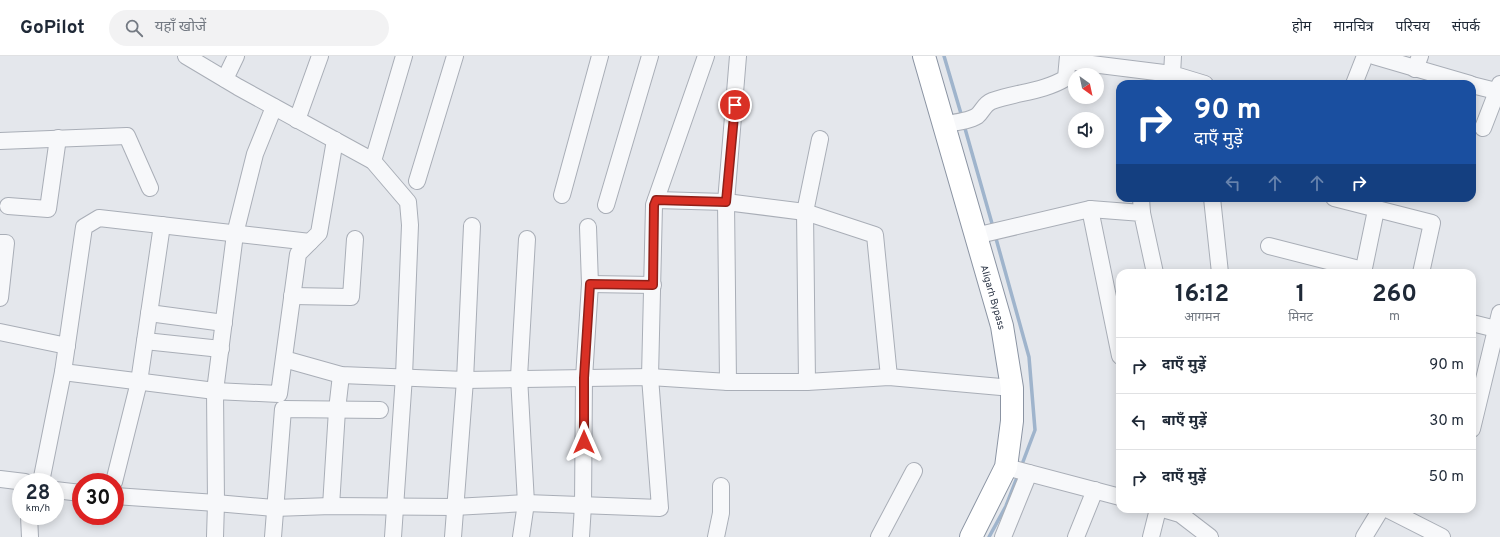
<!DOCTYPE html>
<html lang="hi">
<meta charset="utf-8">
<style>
:root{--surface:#fff;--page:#f2f2f3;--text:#1f2937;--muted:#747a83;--line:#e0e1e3}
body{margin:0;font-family:Overpass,"Noto Sans Devanagari",sans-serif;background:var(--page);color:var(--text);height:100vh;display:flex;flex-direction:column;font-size:15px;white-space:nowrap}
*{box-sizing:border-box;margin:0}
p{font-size:13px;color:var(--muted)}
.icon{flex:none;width:22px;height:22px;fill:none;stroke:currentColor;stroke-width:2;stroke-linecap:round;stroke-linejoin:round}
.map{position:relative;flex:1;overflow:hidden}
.sheet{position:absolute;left:1116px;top:213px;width:360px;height:244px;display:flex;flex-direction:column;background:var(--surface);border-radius:12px;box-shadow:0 2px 10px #0003}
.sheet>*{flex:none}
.hud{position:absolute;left:1116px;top:24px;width:360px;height:122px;border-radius:12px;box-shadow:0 2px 10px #0003;background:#1a4fa0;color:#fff;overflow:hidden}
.needle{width:26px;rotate:147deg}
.tools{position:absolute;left:1068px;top:12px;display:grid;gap:8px}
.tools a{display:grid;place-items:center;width:36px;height:36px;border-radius:50%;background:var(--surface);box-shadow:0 2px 10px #0003;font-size:20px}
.speed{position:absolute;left:12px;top:417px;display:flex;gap:8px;font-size:20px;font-weight:700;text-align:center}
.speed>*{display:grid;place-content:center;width:52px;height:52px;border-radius:50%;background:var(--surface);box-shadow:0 2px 10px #0003;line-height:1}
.speed small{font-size:10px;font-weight:400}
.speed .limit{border:6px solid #d22;background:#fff;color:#111}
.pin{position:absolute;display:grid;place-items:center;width:34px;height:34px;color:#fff;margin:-17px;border:2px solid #fff;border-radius:50%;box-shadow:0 1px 4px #0007}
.me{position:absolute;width:44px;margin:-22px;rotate:0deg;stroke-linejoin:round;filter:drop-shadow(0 0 3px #0008)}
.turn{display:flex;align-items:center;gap:14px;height:84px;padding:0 12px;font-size:18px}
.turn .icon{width:52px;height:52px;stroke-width:2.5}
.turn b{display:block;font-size:28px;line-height:34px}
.lanes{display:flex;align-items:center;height:38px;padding:0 12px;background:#0003;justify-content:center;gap:20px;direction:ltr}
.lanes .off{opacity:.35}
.eta{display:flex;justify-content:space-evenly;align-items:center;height:68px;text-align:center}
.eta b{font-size:24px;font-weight:700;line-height:28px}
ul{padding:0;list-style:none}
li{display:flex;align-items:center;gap:12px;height:56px;padding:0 12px;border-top:1px solid var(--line)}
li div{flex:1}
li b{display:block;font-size:15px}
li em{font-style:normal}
header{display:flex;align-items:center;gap:24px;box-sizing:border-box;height:56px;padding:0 20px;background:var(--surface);border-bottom:1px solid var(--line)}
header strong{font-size:19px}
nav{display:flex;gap:22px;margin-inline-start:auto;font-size:14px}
.search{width:280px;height:36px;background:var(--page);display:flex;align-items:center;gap:10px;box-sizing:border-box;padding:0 14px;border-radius:22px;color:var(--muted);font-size:15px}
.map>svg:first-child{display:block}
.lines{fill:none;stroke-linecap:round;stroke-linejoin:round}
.stream{stroke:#9fb4cc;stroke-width:3.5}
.minor-casing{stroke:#a9aeb7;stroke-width:18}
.highway-casing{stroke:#8b94a3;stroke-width:24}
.minor{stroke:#f7f8fa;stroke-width:16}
.highway{stroke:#fff;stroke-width:22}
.route-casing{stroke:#8d1f18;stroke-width:10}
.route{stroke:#d93025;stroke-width:7}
.labels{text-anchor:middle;stroke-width:3;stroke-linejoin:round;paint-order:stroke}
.street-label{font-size:10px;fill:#2b3445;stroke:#f4f6f9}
</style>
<header>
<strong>GoPilot</strong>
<div class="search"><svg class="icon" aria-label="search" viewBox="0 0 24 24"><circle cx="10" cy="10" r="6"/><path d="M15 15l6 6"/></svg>यहाँ खोजें</div>
<nav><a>होम</a><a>मानचित्र</a><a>परिचय</a><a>संपर्क</a></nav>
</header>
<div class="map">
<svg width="1500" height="481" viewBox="0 0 1500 481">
<rect width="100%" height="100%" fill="#e4e7ec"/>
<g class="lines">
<g class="stream">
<path d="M944,0l18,61"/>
<path d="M964,69l29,102"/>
<path d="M995,179l34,122 6,73 -14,37"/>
<path d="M989,481l17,-31 12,-31"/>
</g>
<g class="minor-casing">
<g id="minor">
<path d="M186,0l52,31 135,74 35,41 2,23 -6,151 -11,161"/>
<path d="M1173,0l-1,18 33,10"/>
<path d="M1374,0l96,28"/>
<path d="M1068,5l104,13"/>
<path d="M1415,13l5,-13"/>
<path d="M225,23l11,-23"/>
<path d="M1354,28l11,-28"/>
<path d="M1472,29l28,7"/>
<path d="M297,64l23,-64"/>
<path d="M944,68c9,-1 25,-3 33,-8 6,-5 7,-12 15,-15 25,-9 51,-9 74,-23l2,-22"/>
<path d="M1483,72l17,-44"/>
<path d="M0,85l127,-5 23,52"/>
<path d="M373,105l31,-105"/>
<path d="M417,125l38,-125"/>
<path d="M562,139l38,-139"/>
<path d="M1141,142l1,15"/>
<path d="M1212,142l8,75"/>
<path d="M1334,142l98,25 -11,50"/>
<path d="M656,144l70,2 79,10 70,23 14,142"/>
<path d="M606,149l44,-149"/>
<path d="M8,150l40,3 10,-71"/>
<path d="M1090,153l30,147"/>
<path d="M975,180l115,-27 52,4 13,60"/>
<path d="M0,187h6l-6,55"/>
<path d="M1269,190l94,24"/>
<path d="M1363,217l13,-63"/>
<path d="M590,228l63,1"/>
<path d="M292,240l59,1 4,-58"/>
<path d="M149,257l75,10"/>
<path d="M1472,267l28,7"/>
<path d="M0,276l67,14"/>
<path d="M145,285l76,8"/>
<path d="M284,303l57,16 124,5 185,-3 78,5h79l82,-5 123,11"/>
<path d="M63,316l152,19 20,-157 20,-80 19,-47"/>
<path d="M728,326l-2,-180 12,-146"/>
<path d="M807,326l-2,-170 15,-73"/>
<path d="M1472,373l28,-116"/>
<path d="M1006,411l114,30"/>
<path d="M0,423l25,3"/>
<path d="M41,426l22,-110 21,-145 15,-9 211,24"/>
<path d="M114,426l25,-100 23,-157"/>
<path d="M55,434l26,3"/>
<path d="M115,440l101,7 58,5 57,-2 123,1 72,-4 134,5 -10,-131 4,-172 52,-149"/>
<path d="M331,450l6,-96 4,-35"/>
<path d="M1163,453l17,5 30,23"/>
<path d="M1387,453l55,28"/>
<path d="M29,460l1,21"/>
<path d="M215,481l1,-34 -1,-112 64,3 19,-140 21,-21 16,-93"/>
<path d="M273,481l10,-128 97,1"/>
<path d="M453,481l12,-157 7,-154"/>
<path d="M521,481l5,-34 -7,-126 8,-138"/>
<path d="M581,481l2,-32 1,-127 6,-94 -2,-57"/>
<path d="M716,481l5,-24v-27"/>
<path d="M879,481l35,-66"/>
<path d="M1003,481l26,-64"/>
<path d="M1076,481l19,-47"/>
<path d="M1151,481l7,-28"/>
<path d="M1364,481l17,-28"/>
</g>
</g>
<g class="highway-casing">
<g id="highway">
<path id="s1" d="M924,0l78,270 10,62v33l-6,46 -35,70"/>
</g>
</g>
<use href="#minor" class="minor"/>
<use href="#highway" class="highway"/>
</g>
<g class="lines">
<g class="route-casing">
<path id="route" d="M584,386v-64l6,-94 63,1 1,-80 2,-5 70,2 9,-97"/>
</g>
<use href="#route" class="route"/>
</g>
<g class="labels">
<g class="street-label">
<text dy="4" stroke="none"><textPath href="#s1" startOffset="251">Aligarh Bypass</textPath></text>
</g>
</g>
</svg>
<div class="tools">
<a><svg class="needle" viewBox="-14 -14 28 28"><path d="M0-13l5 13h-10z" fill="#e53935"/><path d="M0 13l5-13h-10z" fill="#747a83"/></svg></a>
<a><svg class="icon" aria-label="sound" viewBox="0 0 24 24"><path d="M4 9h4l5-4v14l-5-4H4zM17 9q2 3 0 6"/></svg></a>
</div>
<div class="speed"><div>28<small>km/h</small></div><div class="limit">30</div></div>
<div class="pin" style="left:735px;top:49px;background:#d93025"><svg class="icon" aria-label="arrive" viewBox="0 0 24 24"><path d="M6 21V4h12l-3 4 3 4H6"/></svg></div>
<svg class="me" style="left:584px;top:386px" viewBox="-20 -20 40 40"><path d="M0-17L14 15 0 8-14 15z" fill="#d93025" stroke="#fff" stroke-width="4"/></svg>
<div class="hud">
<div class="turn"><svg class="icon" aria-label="right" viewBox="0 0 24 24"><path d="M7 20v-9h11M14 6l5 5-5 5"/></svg><div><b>90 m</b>दाएँ मुड़ें</div></div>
<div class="lanes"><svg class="icon off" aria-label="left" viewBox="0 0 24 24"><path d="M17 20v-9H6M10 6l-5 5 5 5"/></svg><svg class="icon off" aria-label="ahead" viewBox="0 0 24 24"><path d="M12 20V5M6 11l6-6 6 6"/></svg><svg class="icon off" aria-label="ahead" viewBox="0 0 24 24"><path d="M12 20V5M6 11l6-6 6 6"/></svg><svg class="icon" aria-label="right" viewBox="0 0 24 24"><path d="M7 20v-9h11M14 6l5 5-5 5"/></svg></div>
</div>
<section class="sheet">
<div class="eta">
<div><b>16:12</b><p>आगमन</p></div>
<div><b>1</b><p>मिनट</p></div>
<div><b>260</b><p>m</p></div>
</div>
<ul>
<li><svg class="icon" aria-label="right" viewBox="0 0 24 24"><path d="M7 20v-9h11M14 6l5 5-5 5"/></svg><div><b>दाएँ मुड़ें</b></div><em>90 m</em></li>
<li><svg class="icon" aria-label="left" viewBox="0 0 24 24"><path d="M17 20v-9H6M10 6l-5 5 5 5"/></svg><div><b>बाएँ मुड़ें</b></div><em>30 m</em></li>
<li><svg class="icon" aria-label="right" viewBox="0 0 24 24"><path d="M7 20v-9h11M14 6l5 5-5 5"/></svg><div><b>दाएँ मुड़ें</b></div><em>50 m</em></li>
</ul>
</section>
</div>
